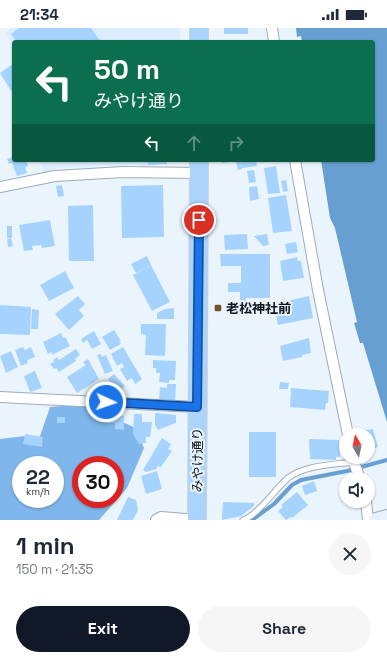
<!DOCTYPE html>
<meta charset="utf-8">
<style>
:root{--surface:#fff;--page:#f6f6f7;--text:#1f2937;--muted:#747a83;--accent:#111827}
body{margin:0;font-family:"Space Grotesk","Noto Sans JP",sans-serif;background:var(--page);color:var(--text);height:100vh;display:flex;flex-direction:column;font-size:15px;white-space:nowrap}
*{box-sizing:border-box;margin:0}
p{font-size:13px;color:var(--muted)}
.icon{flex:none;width:22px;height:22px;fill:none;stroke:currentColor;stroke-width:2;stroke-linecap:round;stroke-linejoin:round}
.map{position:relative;height:492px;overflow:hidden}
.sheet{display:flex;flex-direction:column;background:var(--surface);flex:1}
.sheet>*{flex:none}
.top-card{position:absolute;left:12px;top:12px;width:363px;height:122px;border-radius:4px;box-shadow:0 1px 3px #0004;background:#0b6e4f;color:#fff;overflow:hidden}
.needle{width:26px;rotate:351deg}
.buttons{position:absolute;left:339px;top:400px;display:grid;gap:8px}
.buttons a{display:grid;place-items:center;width:36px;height:36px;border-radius:50%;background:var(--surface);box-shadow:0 1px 3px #0004;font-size:20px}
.speed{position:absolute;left:12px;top:428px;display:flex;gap:8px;font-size:20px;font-weight:700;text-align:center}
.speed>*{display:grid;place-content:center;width:52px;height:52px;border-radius:50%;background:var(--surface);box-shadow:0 1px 3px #0004;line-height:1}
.speed small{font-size:10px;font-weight:400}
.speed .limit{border:6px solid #d22;background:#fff;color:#111}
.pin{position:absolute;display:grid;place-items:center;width:34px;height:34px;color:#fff;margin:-17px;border:2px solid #fff;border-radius:50%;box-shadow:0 1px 4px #0007}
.me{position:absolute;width:44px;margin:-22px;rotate:93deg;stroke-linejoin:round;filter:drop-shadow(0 0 3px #0008)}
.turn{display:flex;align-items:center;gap:14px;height:84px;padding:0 16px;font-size:18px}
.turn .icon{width:52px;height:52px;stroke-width:2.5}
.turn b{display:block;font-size:28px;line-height:34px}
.lanes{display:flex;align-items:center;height:38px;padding:0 16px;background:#0003;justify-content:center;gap:20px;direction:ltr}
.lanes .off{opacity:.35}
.round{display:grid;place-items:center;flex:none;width:42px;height:42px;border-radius:21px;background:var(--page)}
.headline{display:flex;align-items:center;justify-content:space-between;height:68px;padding:0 16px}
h1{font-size:24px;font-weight:600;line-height:30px}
.button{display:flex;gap:8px;margin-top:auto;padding:8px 16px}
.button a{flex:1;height:46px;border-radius:24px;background:var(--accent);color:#fff;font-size:16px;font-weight:600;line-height:46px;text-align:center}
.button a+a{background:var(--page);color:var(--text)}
.status{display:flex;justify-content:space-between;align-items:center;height:28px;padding:0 20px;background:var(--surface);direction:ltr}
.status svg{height:11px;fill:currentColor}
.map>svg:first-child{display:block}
.built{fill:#dbedfe}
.forest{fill:#7fb7ec;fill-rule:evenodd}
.water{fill:#689fd3}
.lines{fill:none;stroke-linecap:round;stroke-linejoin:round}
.stream{stroke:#689fd3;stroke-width:4}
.building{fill:#a6d3fe}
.lane-casing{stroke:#9dabba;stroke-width:7}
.street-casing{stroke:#9dabba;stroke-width:12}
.secondary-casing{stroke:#9dabba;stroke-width:16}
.highway-casing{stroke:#cfd0d1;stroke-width:20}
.lane{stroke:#fff;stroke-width:5}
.street{stroke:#fff;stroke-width:10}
.secondary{stroke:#e6f2fe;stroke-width:14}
.highway{stroke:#abd4fc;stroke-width:18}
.route-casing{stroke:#114b97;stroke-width:10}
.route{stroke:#1a73e8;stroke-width:7}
.poi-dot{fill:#735129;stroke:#eaf4fd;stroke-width:1.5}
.labels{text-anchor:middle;stroke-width:4;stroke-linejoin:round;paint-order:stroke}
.poi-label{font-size:13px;font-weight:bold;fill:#0e1419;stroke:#eaf4fd;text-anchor:start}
.street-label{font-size:13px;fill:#0e1419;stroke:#eaf4fd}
</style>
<div class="status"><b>21:34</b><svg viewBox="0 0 49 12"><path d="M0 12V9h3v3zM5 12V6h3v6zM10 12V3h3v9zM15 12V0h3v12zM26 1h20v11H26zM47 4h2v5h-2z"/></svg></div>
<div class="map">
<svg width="387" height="492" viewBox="0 0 387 492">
<rect width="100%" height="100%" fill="#eaf4fd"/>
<g class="built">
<path d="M12,0h168v14h-166v3l-9,-12z"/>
<path d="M39,132h108v8l-10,-4 -80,4 -13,6z"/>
</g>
<path class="forest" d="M87,376l48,24 9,20 -17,40 -28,32h-99v-81l25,-3 12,9 13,-38zM21,437h34v34h-34zM81,437h34v34h-34z"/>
<path class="water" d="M296,0h91v394l-24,-79h-3l-6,-20 3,-1 -22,-94 -5,-10 -9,-58h52v-118h-71l-1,-6 -4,1z"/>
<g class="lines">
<path class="stream" d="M252,492l22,-16 18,-19 9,-5 46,-9 40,-11"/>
</g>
<g class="building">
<path d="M19,0h72l10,14h-84l-6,-8z"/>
<rect x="224" y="0" width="24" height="6"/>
<path d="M14,35v26l-3,2 -11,-18z"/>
<path d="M14,129v3h12l2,6 -3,1 2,6 -10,3 -5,-13 -3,1 -2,-5z"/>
<path d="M147,132h20v4l-19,1z"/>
<path d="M222,132h19l1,9 -4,1 -2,-9 -14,2z"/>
<path d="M241,132h15l1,6 -15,2z"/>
<path d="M276,138l4,27 -12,1 -4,-26z"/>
<path d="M254,142l2,12 -7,1 -2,-12z"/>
<path d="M286,152l2,11 -5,1 -2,-11z"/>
<path d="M62,157l2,11 -6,1 -2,-11z"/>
<path d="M163,157l1,52 -42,1 -1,-52z"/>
<path d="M257,158l2,13 -9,2 -1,-14z"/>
<path d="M286,167l6,36 -19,2 -5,-35z"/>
<path d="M93,177l1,56h-25l-1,-55z"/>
<path d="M50,192l5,26 -13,2 -1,-3 -9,1 1,4 -9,1 -5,-26z"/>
<rect x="7" y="198" width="5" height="12"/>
<path d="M247,206l1,15 -23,1 -1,-15z"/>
<path d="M267,206l2,11 -6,1 -9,-10z"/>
<path d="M11,210l2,8 -5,1 -1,-8z"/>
<path d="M296,214l2,10 -11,2 -2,-10z"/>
<path d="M220,226h50v44h-24v13h-6v-19h-12v-9h13v-17h-20z"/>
<path d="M147,228l4,9 -15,8 -5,-9z"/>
<path d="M297,229l1,4h3l3,17 -21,3 -3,-20z"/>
<path d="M151,237l19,37 -18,9 -19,-36z"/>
<path d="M65,243l9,17 -25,13 -9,-16z"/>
<path d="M78,268l7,8 -6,6 5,6 -15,14 -14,-16z"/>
<path d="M309,268l4,22 -35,7 -4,-21z"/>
<path d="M0,277l31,2 -1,28 -30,-1z"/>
<path d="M174,280v11h-17v-6l8,-4z"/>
<path d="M32,281l7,1 -1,19h-7z"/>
<path d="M141,296h25l-1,32 -20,-1 1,-20 -5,-1z"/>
<path d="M114,302l7,11 -2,1 2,2 -11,6 -8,-13z"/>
<path d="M94,303l7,13 -9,5 -5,-9 -4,3 -2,-4z"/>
<path d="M61,305l2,5 2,-1 5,9 -18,9v-3l-4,2 -5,-12z"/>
<path d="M309,310l2,15 -9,2v2l-19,4 -3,-15z"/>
<path d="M23,319l2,3 6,-3 4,10 -8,3 1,3 -7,3 -6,-16z"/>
<path d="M123,319l19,32 -7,5 -3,-6 -5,3 -7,-12 4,-2 -2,-4 -5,3 -6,-12z"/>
<path d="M76,321l4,6 -5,4 1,2 -17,11 -3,-4 -2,1 -4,-5 4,-2 -1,-2 4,-3 2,3z"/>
<path d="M11,323l7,16 -12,6 -6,-17z"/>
<path d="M101,326l1,3 4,-2 7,16 -8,3 -8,-19z"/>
<path d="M88,331l11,20 -22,14 -10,-16 19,-12 -3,-3z"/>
<path d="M153,332l23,1 -1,19h-6v3l-10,-1 1,-9h-4v-5h-3z"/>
<path d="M35,343l7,17 -12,4 -6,-16z"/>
<path d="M114,346l11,12 -6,6 -11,-13z"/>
<path d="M280,354l9,1 -1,6h-9z"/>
<path d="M167,356h9l-1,19 -16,-2 1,-14 7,1z"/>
<path d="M291,360l38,3 -1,12h-2l-1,7 -35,-3z"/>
<path d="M108,362l6,7 -5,4 -6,-8z"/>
<path d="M155,385l21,2v8l-18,7 -3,-5z"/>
<path d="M134,386h8v8h10l-2,15h-4v6l-7,1 -6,-10z"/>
<path d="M102,387l22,1v14l-9,-1v-6h-8v-4h-5z"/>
<rect x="57" y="389" width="8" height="6"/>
<path d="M373,401l5,18 -9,3 -1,-15h-4l-1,-4z"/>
<rect x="249" y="404" width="27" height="45"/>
<path d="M25,406l18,3 -1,10 -19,-3z"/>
<path d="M162,410l9,6 -3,5 4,2 -11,16 -3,-1 -2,3 -10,3 -3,-2z"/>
<path d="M309,411l30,1 1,17h-4v3l-26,-1z"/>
<path d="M157,443l5,18 -16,5 -5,-18z"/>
<path d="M314,453l3,10 -12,4 -3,-9z"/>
<path d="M297,464l11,13 -16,13 -1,-1 -5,3 -8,-9 5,-4 -2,-2z"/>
<path d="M128,469l8,3 2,10 -5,10h-16z"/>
<path d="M223,474l31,1v3l-13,10 -19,4z"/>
</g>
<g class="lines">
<g class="lane-casing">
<path id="lane" d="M243,492c15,-5 33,-32 45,-42 17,-13 44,-13 65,-16"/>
</g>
<g class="street-casing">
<g id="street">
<path d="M272,0l2,14"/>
<path d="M295,132l23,130 30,145"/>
<path d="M0,159l55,-11 68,-4 76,1"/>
<path d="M0,369l197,10"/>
<path d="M352,429l8,22"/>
<path d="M366,473l2,19"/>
<path d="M156,492l5,-3 36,3"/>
</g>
</g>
<g class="secondary-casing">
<path id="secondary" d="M376,492l11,-3"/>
</g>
<g class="highway-casing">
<g id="highway">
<path d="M199,0v14"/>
<path d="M197,492l2,-360"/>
</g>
</g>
<use href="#lane" class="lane"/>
<use href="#street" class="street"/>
<use href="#secondary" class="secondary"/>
<use href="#highway" class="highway"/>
</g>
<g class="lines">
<g class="route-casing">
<path id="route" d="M106,374l91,5 2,-187"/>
</g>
<use href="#route" class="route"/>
</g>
<rect class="poi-dot" x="214" y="276" width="8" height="8" rx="2"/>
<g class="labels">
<g class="poi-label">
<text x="226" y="285">老松神社前</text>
</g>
<g class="street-label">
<text transform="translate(197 432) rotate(-90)" y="5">みやけ通り</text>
</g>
</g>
</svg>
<div class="buttons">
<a><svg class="needle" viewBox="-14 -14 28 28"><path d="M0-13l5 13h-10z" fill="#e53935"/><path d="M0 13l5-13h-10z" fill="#747a83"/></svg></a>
<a><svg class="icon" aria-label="sound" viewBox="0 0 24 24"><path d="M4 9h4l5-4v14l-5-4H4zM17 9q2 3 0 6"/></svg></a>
</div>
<div class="speed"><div>22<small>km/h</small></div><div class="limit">30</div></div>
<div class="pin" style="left:199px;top:192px;background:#d93025"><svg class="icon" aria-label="arrive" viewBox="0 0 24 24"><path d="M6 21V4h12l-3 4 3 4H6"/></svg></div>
<svg class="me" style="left:106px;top:374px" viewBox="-20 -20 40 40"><circle r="17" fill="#1a73e8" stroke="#fff" stroke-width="3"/><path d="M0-11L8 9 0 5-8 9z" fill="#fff"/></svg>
<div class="top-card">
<div class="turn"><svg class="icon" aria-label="left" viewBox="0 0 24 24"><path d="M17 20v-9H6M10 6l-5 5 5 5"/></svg><div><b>50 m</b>みやけ通り</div></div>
<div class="lanes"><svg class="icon" aria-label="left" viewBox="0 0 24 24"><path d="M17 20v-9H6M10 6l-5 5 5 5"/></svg><svg class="icon off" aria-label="ahead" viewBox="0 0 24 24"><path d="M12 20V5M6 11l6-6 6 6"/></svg><svg class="icon off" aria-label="right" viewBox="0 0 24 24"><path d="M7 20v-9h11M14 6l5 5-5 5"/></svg></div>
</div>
</div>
<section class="sheet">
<div class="headline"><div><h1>1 min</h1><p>150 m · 21:35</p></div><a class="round"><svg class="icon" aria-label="close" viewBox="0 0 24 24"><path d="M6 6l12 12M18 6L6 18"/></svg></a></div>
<div class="button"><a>Exit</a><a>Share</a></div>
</section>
